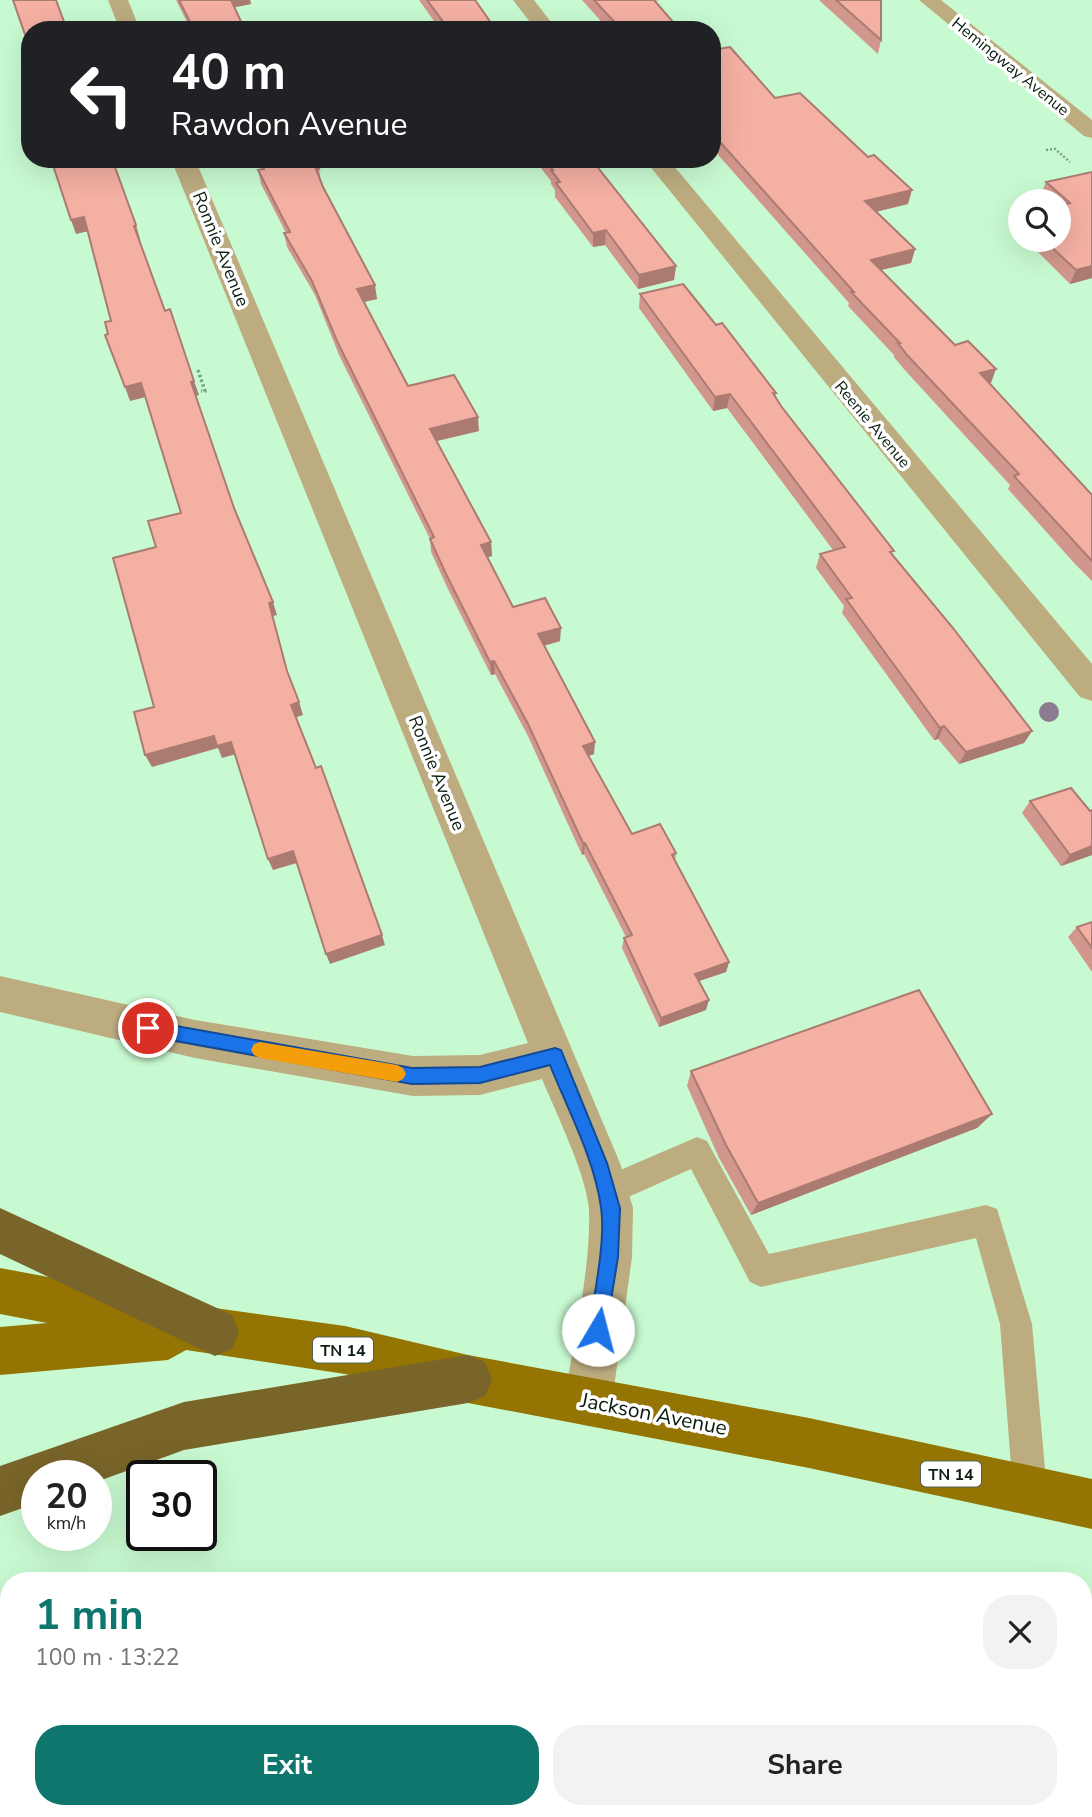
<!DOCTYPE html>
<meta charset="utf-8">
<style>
:root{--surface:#fff;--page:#f2f2f2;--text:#222;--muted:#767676;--accent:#0f766e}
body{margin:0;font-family:"Nunito Sans",sans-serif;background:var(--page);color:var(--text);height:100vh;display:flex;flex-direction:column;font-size:26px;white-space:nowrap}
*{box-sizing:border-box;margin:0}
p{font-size:23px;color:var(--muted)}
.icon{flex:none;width:38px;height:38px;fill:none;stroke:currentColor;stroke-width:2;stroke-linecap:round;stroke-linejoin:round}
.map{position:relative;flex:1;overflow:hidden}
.panel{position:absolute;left:0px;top:1572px;width:1092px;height:247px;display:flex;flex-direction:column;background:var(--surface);border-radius:28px 28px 0 0;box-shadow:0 7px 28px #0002}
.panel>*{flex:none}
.top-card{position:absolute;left:21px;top:21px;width:700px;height:147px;border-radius:28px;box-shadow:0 7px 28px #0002;background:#202124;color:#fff;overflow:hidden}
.controls{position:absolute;left:1008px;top:189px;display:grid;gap:14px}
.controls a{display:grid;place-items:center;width:63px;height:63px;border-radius:50%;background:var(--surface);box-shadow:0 7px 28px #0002;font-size:35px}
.speed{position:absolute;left:21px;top:1460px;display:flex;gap:14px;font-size:35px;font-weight:700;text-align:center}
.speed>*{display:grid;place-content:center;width:91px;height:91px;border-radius:50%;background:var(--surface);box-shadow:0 7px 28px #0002;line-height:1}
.speed small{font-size:18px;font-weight:400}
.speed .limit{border:4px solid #111;border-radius:10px;background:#fff;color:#111}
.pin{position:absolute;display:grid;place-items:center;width:60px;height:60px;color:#fff;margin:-30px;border:4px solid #fff;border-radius:50%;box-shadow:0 2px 7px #0007}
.me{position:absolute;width:77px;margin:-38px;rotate:8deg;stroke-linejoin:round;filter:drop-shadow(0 0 5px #0008)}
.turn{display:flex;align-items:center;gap:24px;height:147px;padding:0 35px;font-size:32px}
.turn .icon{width:91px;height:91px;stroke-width:2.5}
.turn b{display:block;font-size:49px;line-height:60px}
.round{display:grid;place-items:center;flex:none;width:74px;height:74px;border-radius:28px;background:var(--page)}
.overview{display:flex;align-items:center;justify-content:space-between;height:119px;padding:0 35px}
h1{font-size:42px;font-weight:700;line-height:52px;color:var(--accent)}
.primary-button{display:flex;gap:14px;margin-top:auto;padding:14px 35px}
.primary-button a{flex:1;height:80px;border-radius:28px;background:var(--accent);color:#fff;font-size:28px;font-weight:700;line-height:80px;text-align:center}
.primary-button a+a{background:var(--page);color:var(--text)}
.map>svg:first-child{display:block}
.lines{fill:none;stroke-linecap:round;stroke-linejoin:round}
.path-far1{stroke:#7ba183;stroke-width:2.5;stroke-dasharray:2 2;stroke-linecap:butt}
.path{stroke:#7ba183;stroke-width:3.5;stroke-dasharray:2.5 2.5;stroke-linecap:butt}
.service{fill:#bcac80;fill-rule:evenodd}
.minor{fill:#bcac80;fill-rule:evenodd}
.primary{fill:#947503;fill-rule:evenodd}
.motorway{fill:#796529;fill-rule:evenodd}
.tree{fill:#8d7b8f}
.wall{fill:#d2978c}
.shaded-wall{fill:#ab7b72}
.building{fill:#f4b0a3;stroke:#ab7b72;stroke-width:2}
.route{fill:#1a73e8;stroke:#114b97;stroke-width:2}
.slow{fill:#f59e0b}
.labels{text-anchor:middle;stroke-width:7;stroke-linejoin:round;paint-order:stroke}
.far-street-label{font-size:16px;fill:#0a1d0f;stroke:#fff}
.shield{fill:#fff;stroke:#546157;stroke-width:2}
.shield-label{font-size:16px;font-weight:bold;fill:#0a1d0f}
.street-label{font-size:18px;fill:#0a1d0f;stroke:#fff}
.near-street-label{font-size:21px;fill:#0a1d0f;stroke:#fff}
</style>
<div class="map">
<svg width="1092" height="1817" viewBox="0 0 1092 1817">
<rect width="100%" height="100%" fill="#c8fad1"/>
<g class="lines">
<path class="path-far1" d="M1046,150l9,-1 15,13"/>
<path class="path" d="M198,370l7,21h-4"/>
<path class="service" d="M697,1137l10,4 62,113 217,-49 11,4 35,115 15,167 -5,12 -12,5 -12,-5 -5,-12 -13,-167 -24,-86 -215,49 -11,-5 -59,-113 -85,38 -11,-4 -4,-11 4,-11z"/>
<g class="minor">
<path d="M108,0h20l12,30h-20z"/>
<path d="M513,0h21l23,30h-21z"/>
<path d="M919,0h22l151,120v18l-8,-2z"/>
<path d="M171,159h24l425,1004 13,45 -1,49 -20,145 -7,17 -17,7 -17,-7 -7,-17c9,-59 27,-132 25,-192 -2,-34 -33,-97 -47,-131l-62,16 -67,1 -218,-38 -195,-46v-36l195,44 218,36 67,-1 48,-12z"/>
<path d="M644,159h24l424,505v37l-12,-4z"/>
</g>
<path class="primary" d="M0,1268l215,40 130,18 123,29 341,63 283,61v50l-283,-61 -341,-65 -123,-29 -159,-24 -18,10 -168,15v-48l47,-4 -47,-9z"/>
<g class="motorway">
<path d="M0,1208l232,107 7,17 -7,17 -17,7 -215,-102z"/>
<path d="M468,1355l17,7 7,17 -7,17 -17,7 -284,47 -88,32v-7h-59v28l-37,13v-50l184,-64z"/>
</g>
</g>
<circle class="tree" cx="1049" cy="712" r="10"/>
<g class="wall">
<path d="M176,0h74l1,4 -17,3 11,23h-54z"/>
<path d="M419,0h56l21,30 -57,-2z"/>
<path d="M582,0h78l-5,1 25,29h-71z"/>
<path d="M819,0h62v40l-3,14z"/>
<path d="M712,50l63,48 133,106 -32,8 39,37 -4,14 -30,7 110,113h-2l103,112v86l-17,-17 -67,-75 2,-4 -107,-117 -9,-11v-2l-46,-49 1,-3 -137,-155z"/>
<path d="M256,159h58l5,10 2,13 56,117 -13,3 44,84 71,45 -42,10 54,101 1,14 -5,1 26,50 47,34 -16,5 50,108 -5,2 43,78 44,19 -1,8 54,101 -3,10 -27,9 7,29 -47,17 -37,-79 2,-10 2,-1 -42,-83 -2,1 -54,-119 -33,-62 -4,1 -44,-88 -16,-35 -1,-13 -91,-184 -24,-60 -28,-48 -3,-14h2l-25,-49 -3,-14h3z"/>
<path d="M534,159h57l85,107 -2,14 -36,9 -33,-44 -12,2 -38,-50v-7l-4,-6v-3z"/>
<path d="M1092,172v106l-22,6 -44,-44h33v-39h-12l-6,-6 5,-13z"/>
<path d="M1020,214v20l-6,-6 4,-13z"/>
<path d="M640,294l76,31 60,68 -1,4 118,158 139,176 -8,12 -65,21 -21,-25 -4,1 -92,-127 2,-7 -28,-38 4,-14 13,-4 -106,-142 -14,3 -74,-103z"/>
<path d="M1030,801l62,54 -31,11 -39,-53z"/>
<path d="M1092,922v50l-24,-35 9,-10z"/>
<path d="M691,1071l301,43 -15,14 -226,87 -32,-57 -32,-72z"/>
<path d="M1083,1797l9,2v18h-237v-7h228z"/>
</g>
<g class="shaded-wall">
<path d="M229,0h21l1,4 -20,4z"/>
<path d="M912,190l-4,14 -46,11 3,-14z"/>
<path d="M84,217l5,14 -13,3 -5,-14z"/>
<path d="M136,225l4,14 -2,1 -4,-14z"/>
<path d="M606,230l-1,15 -12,2v-14z"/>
<path d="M915,249l-4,14 -43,10 3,-13z"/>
<path d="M676,266l-2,14 -36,9 1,-14z"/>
<path d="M1092,266v12l-22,6 6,-14z"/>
<path d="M375,285l2,14 -18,4 -2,-14z"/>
<path d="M996,369l-5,14 -16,4 5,-14z"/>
<path d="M194,381l5,14 -4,1 -4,-14z"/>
<path d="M141,383l5,14 -16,4 -5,-14z"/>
<path d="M730,394l-3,14 -14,3 2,-14z"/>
<path d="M478,417l1,14 -47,11 -2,-13z"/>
<path d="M491,542l1,14 -10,3 -1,-14z"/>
<path d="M273,602l4,13 -4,1 -4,-13z"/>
<path d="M561,628l-1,13 -22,6v-13z"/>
<path d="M494,661l1,13 -4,1 -1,-13z"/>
<path d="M299,702l4,13 -9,3 -3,-13z"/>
<path d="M944,726l-6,13 -4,1 6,-12z"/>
<path d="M1032,731l-8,12 -65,21 7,-12z"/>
<path d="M214,736l17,6 5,12 -14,4 -4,-10 -66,19 -7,-12z"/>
<path d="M595,742l-1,12 -12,4 1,-12z"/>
<path d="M583,843h2l-1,11 -2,1z"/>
<path d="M1092,846v9l-31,11 9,-11z"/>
<path d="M293,851l4,12 -24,7 -5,-11z"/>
<path d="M382,935l3,10 -55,19 -4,-10z"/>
<path d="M729,962l-3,10 -33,11 2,-9z"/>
<path d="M709,1000l-3,10 -47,17 2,-9z"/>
<path d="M992,1114l-15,14 -226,87 7,-12z"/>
</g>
<g class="building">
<path d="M13,0h43l11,30h-37v19z"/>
<path d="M179,0h52l14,30h-51z"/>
<path d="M427,0h48l21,30h-63l14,-3z"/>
<path d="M594,0h60l26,30h-63l4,-1z"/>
<path d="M836,0h45v40z"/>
<path d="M730,47l45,51 25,-5 68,64 6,-2 38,35 -47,11 50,48 -44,11 84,85 13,-4 28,28 -16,4 112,122v66l-78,-85 5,-2 -112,-119 -9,-12h2l-49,-51h3l-142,-159v-83z"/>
<path d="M30,72v21l-7,-20z"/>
<path d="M51,159h61l24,66 -2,1 31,85 5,-2 24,72 -3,1 43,126 39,94 -4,1 18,68 12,31 -8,3 25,63 5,-2 61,169 -56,19 -33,-103 -25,8 -37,-117 -14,4 -3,-10 -69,19 -11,-43 20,-5 -41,-149 43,-11 -8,-26 33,-8 -40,-130 -16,4 -20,-52 3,-1 -3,-12 6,-1 -27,-104 -13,3z"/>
<path d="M260,159h54l5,10h-3l7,18 52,98 -18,4 51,97 46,-11 24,42 -48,12 61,113 -10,3 32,62 32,-9 16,30 -23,6 57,108 -12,4 49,88 28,-10 16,29 -4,2 57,107 -34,12 14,26 -48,18 -37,-80 8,-3 -47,-92h-2l-55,-119 -34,-63 -4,1 -44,-88 -16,-35 4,-2 -97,-196 -25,-60 -28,-48 6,-1 -32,-62 6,-1z"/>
<path d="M545,159h46l85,107 -37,9 -33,-45 -13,3 -37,-50 4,-1 -9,-12h2z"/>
<path d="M1092,172v94l-16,4 -32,-30h15v-34l11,-3 -24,-21z"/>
<path d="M683,284l33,41 6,-2 54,70h-3l8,13 113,145 -4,1 63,76 79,103 -66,21 -22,-26 -4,2 -94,-129 6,-1 -32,-44 25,-7 -115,-153 -15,3 -75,-103z"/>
<path d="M1071,788l19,23 2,-1v36l-22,9 -40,-54z"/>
<path d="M1092,922v26l-15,-21z"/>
<path d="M919,990l73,124 -234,89 -32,-58 -35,-74z"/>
<path d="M1083,1802l9,2v13h-223l1,-7h213z"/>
</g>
<path class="route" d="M148,1021l264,47 68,-1 75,-19 6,2 46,113 13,45 -2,49 -13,80 -7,3 -7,-3 -2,-7c5,-35 17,-89 12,-123 -7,-49 -33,-97 -51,-142l-70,18 -68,1 -264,-48 -6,-2 -3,-6 3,-5z"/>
<path class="slow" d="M260,1042l137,23 6,3 3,6 -3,5 -6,3 -137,-24 -6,-3 -3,-5 3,-6z"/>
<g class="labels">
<g class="far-street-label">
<text transform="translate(1011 66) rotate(39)" y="6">Hemingway Avenue</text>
<text transform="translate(873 424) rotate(50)" y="6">Reenie Avenue</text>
</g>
<g class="shield">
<rect x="313" y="1337.5" width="60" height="25" rx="5"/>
<rect x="921" y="1461.5" width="60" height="25" rx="5"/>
</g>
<g class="shield-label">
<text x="343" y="1356">TN 14</text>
<text x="951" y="1480">TN 14</text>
</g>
<g class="street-label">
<text transform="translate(221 249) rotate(68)" y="6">Ronnie Avenue</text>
<text transform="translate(437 773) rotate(68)" y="6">Ronnie Avenue</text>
</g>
<g class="near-street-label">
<text transform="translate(654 1414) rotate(11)" y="7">Jackson Avenue</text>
</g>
</g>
</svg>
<div class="controls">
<a><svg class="icon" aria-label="search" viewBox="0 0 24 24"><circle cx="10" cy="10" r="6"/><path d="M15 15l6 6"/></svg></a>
</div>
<div class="speed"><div>20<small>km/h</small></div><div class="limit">30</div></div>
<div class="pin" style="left:148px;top:1028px;background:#d93025"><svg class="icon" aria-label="arrive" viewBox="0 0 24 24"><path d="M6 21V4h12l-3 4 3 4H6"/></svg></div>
<svg class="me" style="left:598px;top:1330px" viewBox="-20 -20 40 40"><circle r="19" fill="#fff"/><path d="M0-13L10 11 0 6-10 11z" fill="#1a73e8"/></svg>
<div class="top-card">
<div class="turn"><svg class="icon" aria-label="left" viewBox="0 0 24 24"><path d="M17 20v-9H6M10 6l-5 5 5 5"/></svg><div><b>40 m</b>Rawdon Avenue</div></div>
</div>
<section class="panel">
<div class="overview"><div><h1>1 min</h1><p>100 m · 13:22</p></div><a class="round"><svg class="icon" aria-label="close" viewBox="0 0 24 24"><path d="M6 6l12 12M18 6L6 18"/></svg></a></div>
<div class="primary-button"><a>Exit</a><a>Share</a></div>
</section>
</div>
